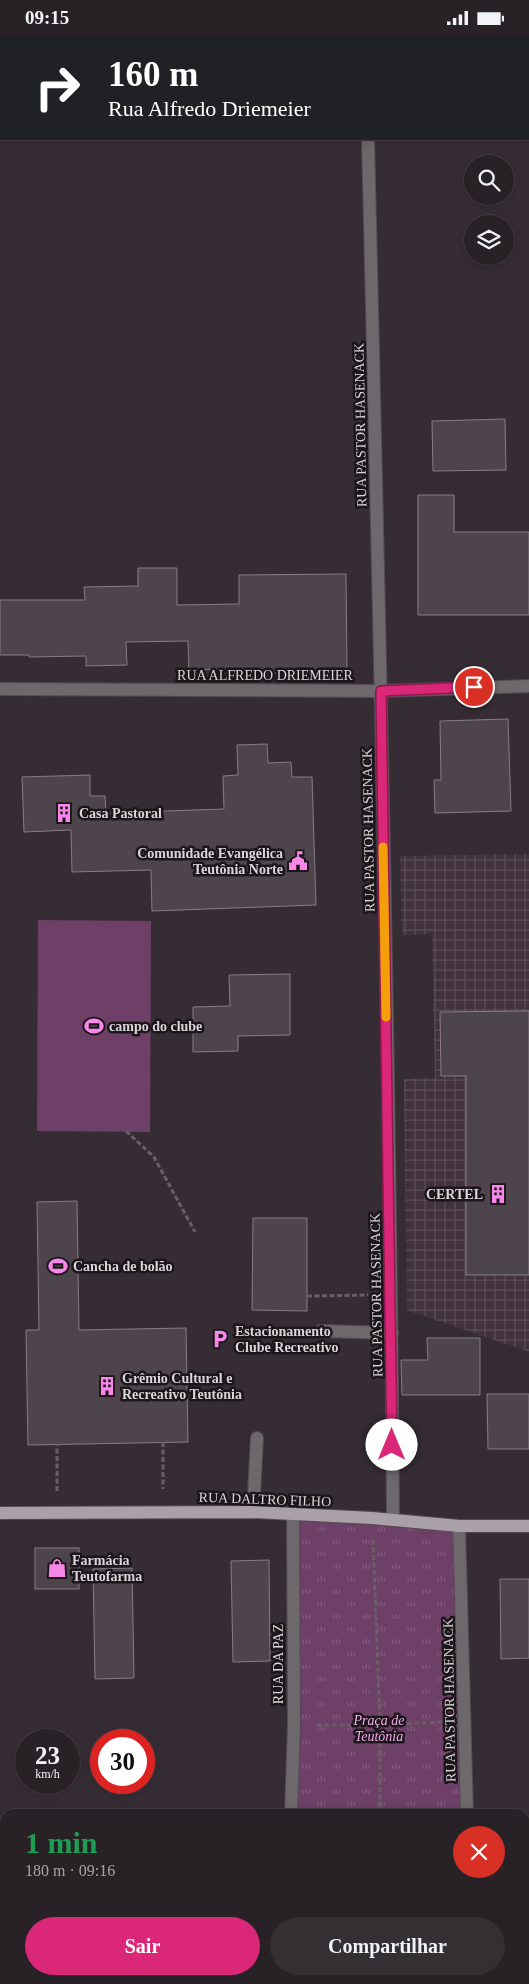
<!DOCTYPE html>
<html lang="pt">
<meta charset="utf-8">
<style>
:root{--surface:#282227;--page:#342f33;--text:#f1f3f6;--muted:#a5a4a7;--line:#443f44;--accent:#db2777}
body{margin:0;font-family:"Times New Roman",serif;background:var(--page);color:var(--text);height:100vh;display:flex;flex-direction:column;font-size:19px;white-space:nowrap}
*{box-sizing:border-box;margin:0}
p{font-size:16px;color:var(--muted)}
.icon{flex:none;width:28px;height:28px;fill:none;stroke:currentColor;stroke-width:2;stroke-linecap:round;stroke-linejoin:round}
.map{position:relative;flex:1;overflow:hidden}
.side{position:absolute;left:0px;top:1774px;width:530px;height:176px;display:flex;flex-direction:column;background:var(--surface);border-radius:15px 15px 0 0;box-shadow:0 2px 8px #0003,0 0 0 1px var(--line)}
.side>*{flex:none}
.banner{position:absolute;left:0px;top:0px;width:530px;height:105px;box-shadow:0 2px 8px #0003,0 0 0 1px var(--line);background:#202124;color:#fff;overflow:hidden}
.controls{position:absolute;left:464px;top:120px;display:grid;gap:10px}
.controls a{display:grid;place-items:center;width:50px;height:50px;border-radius:50%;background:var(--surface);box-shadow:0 2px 8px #0003,0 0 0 1px var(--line);font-size:25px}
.speed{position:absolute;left:15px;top:1694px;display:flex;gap:10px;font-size:25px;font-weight:700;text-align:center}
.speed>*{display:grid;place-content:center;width:65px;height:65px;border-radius:50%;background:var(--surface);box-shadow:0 2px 8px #0003,0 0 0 1px var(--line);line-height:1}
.speed small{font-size:12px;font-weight:400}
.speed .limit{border:8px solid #d22;background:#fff;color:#111}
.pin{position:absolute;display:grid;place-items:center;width:42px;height:42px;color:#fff;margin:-21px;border:2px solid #fff;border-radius:50%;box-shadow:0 1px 5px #0007}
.me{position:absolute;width:55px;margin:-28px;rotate:0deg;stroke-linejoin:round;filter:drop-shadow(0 0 4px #0008)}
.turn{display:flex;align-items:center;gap:18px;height:105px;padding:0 25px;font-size:22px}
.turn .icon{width:65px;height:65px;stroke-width:2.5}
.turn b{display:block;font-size:35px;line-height:42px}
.round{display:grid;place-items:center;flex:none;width:52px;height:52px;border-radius:26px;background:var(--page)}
.head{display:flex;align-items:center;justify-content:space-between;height:85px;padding:0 25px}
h1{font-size:30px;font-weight:600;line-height:38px;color:#1e9e55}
.action{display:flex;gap:10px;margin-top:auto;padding:10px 25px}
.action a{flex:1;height:58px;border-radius:30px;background:var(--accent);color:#fff;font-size:20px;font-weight:600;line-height:58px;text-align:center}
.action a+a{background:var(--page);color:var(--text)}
.status{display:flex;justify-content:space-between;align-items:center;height:35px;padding:0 25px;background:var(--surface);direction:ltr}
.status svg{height:14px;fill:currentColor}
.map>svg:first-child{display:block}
.industrial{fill:url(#industrial-grid)}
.green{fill:#6e3f67}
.forest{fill:url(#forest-crowns)}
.park{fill:url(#park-tufts)}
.building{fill:#4e444c;stroke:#887d86}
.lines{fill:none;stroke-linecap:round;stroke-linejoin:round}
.minor-casing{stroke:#544b52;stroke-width:14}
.major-casing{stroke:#544b52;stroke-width:14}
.path{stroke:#696067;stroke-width:3;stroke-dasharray:5 2.5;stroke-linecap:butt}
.minor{stroke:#6d686c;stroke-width:12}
.major{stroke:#aaa0a8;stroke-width:12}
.route-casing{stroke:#8e194d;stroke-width:12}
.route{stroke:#db2777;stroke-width:9}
.slow{stroke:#f59e0b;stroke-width:9}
.labels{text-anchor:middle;stroke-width:5;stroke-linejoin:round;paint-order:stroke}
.street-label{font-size:14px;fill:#dbd4d9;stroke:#1b161a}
.poi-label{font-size:14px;font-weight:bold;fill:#dbd4d9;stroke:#1b161a;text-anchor:start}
.park-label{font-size:14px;font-style:italic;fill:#f6aaea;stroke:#1b161a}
</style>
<div class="status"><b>09:15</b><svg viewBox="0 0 49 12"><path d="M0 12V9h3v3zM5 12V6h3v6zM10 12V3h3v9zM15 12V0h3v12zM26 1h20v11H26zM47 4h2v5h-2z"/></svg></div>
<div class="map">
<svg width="529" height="1949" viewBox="0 0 529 1949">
<defs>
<pattern id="industrial-grid" width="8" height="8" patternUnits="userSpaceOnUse" patternTransform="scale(1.25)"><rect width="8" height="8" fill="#41323e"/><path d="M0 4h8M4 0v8" fill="none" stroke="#5c4f59"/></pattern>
<pattern id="forest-crowns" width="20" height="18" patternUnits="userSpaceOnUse" patternTransform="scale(1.25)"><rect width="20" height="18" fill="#6e3f67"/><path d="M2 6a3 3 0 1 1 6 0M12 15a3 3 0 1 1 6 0" fill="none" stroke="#825a7c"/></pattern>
<pattern id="park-tufts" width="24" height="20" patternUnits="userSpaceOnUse" patternTransform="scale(1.25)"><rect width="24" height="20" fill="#6e3f67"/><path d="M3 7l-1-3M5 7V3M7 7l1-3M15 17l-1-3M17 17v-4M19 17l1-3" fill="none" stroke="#825a7c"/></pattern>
</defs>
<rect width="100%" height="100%" fill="#362d34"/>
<path class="industrial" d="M529,819v498l-122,-42 -3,-231 31,-1 -3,-144 -30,1 -2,-79z"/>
<path class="green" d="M38,885l113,1 -1,211 -113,-1z"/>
<path class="forest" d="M0,0h198v1h-197l-1,30z"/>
<g class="park">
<path d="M293,1479l166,12 8,288h-176z"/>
<rect x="286" y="1945" width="184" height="4"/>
</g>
<g class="building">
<path d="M505,384l1,51 -73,1 -1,-50z"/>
<path d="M418,460h36v37h75v83h-111z"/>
<path d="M138,533h39v37l62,-1v-29l107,-1 1,98 -107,1v-4l-51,1 -1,-29 -62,1 1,23 -41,1v-10l-57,1v-2h-29v-55h85l-1,-13 54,-1z"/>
<path d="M508,684l3,92 -76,2 -1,-33h7l-1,-59z"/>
<path d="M267,709l1,19 23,-1 1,15h20l4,128 -164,6 -1,-41 -79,2 -1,-42 -47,2 -2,-55 68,-2v21h15l1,17 118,-4 -1,-33 15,-1 -1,-30z"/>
<path d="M290,939v61l-52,1v15l-45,1v-45l37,-1 -1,-31z"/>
<path d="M529,976v264h-63v-199h-25l-1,-64z"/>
<path d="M77,1166l2,129 107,-2 2,114 -160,3 -2,-115h13l-2,-128z"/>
<path d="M253,1183h54v93l-55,-1z"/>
<path d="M427,1303h53v57h-78l-1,-35h27z"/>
<path d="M487,1359h42v55h-41z"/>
<rect x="35" y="1513" width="44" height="41"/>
<path d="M269,1525l1,101 -37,1 -2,-101z"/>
<path d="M132,1533l2,110 -39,1 -2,-110z"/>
<path d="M500,1544h29v79l-28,1z"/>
</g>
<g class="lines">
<g class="minor-casing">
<g id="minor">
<path d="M366,0v1"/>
<path d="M0,65h1"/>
<path d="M368,104c11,460 22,921 25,1381"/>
<path d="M0,654l381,2 148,-5"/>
<path d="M321,1296l71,2"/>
<path d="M253,1477l4,-74"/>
<path d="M459,1491l8,288"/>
<path d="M291,1779l3,-89 -1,-211"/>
<path d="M470,1945v4"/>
<path d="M286,1949v-4"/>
</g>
</g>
<g class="major-casing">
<path id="major" d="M0,1478l253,-1 119,6 87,8h70"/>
</g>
<g class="path">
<path d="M126,1096l28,26 41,75"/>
<path d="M307,1261l61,-1"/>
<path d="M163,1407v47"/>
<path d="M57,1456v-47"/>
<path d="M373,1505l7,185v89"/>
<path d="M317,1690h63l63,-3"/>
</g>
<use href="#minor" class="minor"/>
<use href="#major" class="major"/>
</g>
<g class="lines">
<g class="route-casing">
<path id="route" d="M392,1410l-11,-754 93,-4"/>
</g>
<use href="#route" class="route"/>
<path class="slow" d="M383,812l3,170"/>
</g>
<defs>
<g id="building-bare" transform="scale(1.5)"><path d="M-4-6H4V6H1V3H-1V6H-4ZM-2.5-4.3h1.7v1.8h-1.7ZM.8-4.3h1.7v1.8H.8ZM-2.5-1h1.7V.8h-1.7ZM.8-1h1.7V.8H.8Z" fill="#f987e9" stroke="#1b161a" stroke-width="2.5" paint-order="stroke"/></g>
<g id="civic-bare" transform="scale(1.5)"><path d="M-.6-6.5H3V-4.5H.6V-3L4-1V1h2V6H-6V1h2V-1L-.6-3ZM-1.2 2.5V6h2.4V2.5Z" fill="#f987e9" stroke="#1b161a" stroke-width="2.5" paint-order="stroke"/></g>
<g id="stadium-bare" transform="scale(1.5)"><path d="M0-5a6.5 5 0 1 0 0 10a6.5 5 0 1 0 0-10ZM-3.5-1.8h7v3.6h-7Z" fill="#f987e9" stroke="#1b161a" stroke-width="2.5" paint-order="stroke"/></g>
<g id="parking-bare" transform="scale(1.5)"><path d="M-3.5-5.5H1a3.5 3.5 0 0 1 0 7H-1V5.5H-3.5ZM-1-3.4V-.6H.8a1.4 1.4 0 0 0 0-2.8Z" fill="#f987e9" stroke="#1b161a" stroke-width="2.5" paint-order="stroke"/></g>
<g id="shop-bare" transform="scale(1.5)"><path d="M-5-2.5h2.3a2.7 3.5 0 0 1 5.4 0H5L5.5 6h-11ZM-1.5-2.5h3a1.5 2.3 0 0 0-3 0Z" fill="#f987e9" stroke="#1b161a" stroke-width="2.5" paint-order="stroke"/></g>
</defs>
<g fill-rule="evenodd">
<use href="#building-bare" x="64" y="778"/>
<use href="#civic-bare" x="298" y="826"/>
<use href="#stadium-bare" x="94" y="991"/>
<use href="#building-bare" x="498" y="1159"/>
<use href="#stadium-bare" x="58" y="1231"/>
<use href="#parking-bare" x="220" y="1304"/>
<use href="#building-bare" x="107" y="1351"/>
<use href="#shop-bare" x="57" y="1533"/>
</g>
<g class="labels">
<g class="street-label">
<text transform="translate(360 390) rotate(-91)" y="5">RUA PASTOR HASENACK</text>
<text x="265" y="645">RUA ALFREDO DRIEMEIER</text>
<text transform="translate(368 795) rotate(-91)" y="5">RUA PASTOR HASENACK</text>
<text transform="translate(376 1260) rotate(-91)" y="5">RUA PASTOR HASENACK</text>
<text transform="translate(265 1464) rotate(2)" y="5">RUA DALTRO FILHO</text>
<text transform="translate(278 1629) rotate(-90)" y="5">RUA DA PAZ</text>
<text transform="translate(449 1665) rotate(-91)" y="5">RUA PASTOR HASENACK</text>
</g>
<g class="poi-label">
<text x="79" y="783">Casa Pastoral</text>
<text x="283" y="823" text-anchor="end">Comunidade Evangélica<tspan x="283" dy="16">Teutônia Norte</tspan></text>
<text x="109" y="996">campo do clube</text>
<text x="483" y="1164" text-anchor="end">CERTEL</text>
<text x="73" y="1236">Cancha de bolão</text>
<text x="235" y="1301">Estacionamento<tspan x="235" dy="16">Clube Recreativo</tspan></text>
<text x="122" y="1348">Grêmio Cultural e<tspan x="122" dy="16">Recreativo Teutônia</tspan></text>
<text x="72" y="1530">Farmácia<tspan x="72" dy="16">Teutofarma</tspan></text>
</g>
<g class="park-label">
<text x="379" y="1690">Praça de<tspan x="379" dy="16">Teutônia</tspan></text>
</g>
</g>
</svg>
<div class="controls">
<a><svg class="icon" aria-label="search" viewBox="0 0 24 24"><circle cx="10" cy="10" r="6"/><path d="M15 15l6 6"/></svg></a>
<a><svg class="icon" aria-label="layers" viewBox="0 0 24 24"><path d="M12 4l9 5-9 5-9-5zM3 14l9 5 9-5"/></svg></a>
</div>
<div class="speed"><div>23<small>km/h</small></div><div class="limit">30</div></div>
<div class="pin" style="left:474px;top:652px;background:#d93025"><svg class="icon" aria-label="arrive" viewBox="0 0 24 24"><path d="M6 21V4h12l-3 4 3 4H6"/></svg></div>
<svg class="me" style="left:392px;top:1410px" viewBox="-20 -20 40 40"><circle r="19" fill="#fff"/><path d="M0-13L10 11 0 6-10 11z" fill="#db2777"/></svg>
<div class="banner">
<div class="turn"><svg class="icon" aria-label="right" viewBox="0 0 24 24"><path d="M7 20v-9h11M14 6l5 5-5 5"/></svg><div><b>160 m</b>Rua Alfredo Driemeier</div></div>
</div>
<section class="side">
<div class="head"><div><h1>1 min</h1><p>180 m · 09:16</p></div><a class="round" style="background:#d93025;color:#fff"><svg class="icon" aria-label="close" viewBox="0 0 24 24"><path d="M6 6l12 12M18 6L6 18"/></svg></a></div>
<div class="action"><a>Sair</a><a>Compartilhar</a></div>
</section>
</div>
